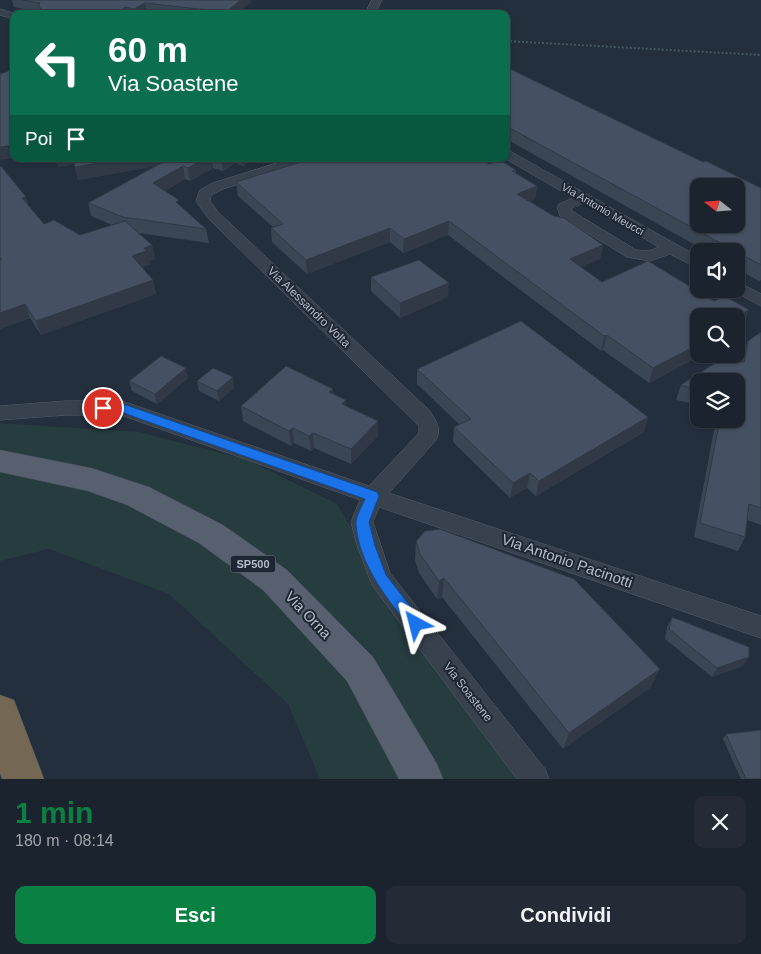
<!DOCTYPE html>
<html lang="it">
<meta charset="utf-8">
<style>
:root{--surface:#1b232e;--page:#242b36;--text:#f1f3f6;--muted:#a0a4aa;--line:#39404a;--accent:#0b8043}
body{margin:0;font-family:Helvetica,sans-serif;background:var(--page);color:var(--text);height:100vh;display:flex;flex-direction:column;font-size:19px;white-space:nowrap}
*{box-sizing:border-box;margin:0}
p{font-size:16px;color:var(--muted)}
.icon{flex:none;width:28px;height:28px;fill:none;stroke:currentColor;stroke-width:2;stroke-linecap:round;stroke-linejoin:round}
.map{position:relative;height:779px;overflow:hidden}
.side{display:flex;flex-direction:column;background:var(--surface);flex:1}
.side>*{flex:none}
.hud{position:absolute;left:10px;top:10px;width:500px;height:152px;border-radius:10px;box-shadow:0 1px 4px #0004,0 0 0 1px var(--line);background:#0b6e4f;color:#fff;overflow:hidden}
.needle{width:32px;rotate:287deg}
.fabs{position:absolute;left:690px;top:178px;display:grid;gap:10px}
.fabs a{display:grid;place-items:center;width:55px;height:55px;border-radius:10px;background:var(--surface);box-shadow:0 1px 4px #0004,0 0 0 1px var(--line);font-size:25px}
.pin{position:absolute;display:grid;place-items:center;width:42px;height:42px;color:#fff;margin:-21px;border:2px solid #fff;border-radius:50%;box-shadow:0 1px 5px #0007}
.me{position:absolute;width:55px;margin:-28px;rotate:322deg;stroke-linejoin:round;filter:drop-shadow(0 0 4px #0008)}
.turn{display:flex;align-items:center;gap:18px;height:105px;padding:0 15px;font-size:22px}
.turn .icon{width:65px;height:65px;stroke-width:2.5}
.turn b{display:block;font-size:35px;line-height:42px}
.then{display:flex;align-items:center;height:48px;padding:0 15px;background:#0003;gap:10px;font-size:19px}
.round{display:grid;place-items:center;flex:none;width:52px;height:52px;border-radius:10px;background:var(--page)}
.overview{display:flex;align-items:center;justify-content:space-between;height:85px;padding:0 15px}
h1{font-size:30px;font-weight:800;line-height:38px;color:var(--accent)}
.button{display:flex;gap:10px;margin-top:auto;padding:10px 15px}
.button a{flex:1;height:58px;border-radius:10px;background:var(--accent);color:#fff;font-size:20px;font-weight:800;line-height:58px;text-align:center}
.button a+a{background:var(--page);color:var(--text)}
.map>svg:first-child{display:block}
.green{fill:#263c3f}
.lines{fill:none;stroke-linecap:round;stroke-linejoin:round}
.street-casing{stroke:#565f6c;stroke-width:1}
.primary-casing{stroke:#414a57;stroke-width:1}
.highway-casing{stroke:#434c59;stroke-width:1}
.path{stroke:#44595c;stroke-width:2;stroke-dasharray:2 2;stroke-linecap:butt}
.street{fill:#38414e;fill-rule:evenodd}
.primary{fill:#56606e;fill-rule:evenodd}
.highway{fill:#746855;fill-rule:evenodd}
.wall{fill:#3b4654}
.shaded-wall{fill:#303945}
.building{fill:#455162;stroke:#303945;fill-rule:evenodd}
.route{fill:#1a73e8;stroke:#114b97}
.labels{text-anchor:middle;stroke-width:4;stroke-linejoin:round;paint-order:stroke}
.far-street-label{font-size:11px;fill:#b4bcc9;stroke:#1d2633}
.shield{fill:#1d2633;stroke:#878f9c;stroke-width:1}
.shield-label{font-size:11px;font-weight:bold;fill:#b4bcc9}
.street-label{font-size:12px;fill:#b4bcc9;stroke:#1d2633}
.near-street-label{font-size:15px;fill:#b4bcc9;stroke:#1d2633}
</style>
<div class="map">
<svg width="761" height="779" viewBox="0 0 761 779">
<rect width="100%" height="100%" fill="#242f3e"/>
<path class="green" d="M0,423l139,9 109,28 89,44 86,142 100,133h-203l-32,-75 -119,-110 -120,-45 -49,12z"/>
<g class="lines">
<g class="street-casing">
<g id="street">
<path d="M372,0h10l-7,14h-10z"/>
<path d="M0,9l16,5h-2v5l-14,-4z"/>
<path d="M506,149l193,108v12l-29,-15 -20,7 -23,-4 -67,-41 -3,-9 2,-3 14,-6 -67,-39zM584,203l75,44 -10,4 -13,-1 -64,-39 -1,-2z"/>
<path d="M290,159h20l-2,3 -85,27 -12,6 -1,6 8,11 212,199c6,10 12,18 6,29l-47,53 372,123v22l-382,-131 -6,15 17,51 155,196 4,10h-32l-145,-194 -15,-40 -6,-23 9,-22 -239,-85h-55l-66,5v-14l66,-5h56l247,85 50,-53v-7l-211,-208 -12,-17 4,-11 13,-7z"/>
<path d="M736,281l25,13v12l-31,-17h6z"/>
</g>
</g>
<g class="primary-casing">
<path id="primary" d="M0,450l91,18 58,19 74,38 64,45 86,87 64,107 6,15h-44l-52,-98 -84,-91 -64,-47 -72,-38 -39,-14 -88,-19z"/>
</g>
<g class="highway-casing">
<path id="highway" d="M0,695l14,5 30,79h-42l-2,-6z"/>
</g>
<path class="path" d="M506,41l255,14"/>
<use href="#street" class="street"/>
<use href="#primary" class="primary"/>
<use href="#highway" class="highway"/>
</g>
<g class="wall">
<path d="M12,0h239v2l-15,12h-75l-14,-2 -3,2h-103v-2l-27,-5z"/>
<path d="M506,67l197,95 58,26v92l-2,1 -23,-13v-17h-30l-200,-112z"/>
<path d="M55,159h205l-5,3 -4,-1 -8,5 -7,-3 -13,8 -10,-3 -23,13 -5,-2 -20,12 15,15 26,23 3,14 -71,-10 14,12 3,14 -6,2 1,3 -8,3 11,13 3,14 -115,41 -11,-17 -30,11v-162l29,39 15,18 36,11 32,-10 -21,-9 -3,-13 67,-37 -77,14 -4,-16 -16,3z"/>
<path d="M311,159h164l4,2 3,-1 7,4 11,-4 16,10v3l21,13 -2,13 -5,2 24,15 10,2 39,27 -3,14 -19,8 21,15 46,-21 66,40 11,-5 24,14 -10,25 -3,1v-20h-37v38h4l-54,29 -46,-33 -2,1 -153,-116 -45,18 -13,-11 -83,32 -35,-32 -1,-14 2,-1 -35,-31 -2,-14z"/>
<path d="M371,277l77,20 -48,21 -29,-27z"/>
<path d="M761,332v193l-14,-5 -2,17 -7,14 -44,-14 22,-118h20v-38h-37v24l-23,-5 5,-15 60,-24 1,-6 6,-14z"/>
<path d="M417,369l231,48 -4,15 -108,64 -9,-8 -17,10 -57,-56 1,-15 6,-2 -43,-41z"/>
<path d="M188,378l-31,26 -25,-13 -3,-10z"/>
<path d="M197,381l37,7 -15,13 -20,-10z"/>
<path d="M334,394l44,42 -27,28 -37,-16 -3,3 -17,-8 -3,3 -48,-25 -2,-15z"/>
<path d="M416,541l235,146 -88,62 -121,-152 -5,2 -18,-26 -4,-13z"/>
<path d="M672,617l71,49 -31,11 -47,-38 2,-12z"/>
<path d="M726,734l35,45h-20l-18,-40z"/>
</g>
<g class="shaded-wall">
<path d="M241,0h10v2l-15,12h-10v-2z"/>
<path d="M145,3l2,9 -3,2h-9l-1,-5z"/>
<path d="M125,7l1,7h-9z"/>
<path d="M14,145v13l-14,2v-13z"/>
<path d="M55,159h18l2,5 -17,3z"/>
<path d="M121,159h72v1l-115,20 -3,-13z"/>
<path d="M204,159h8l1,9 -23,13 -2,-13z"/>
<path d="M221,159h14l1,4 -13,8z"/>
<path d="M242,159h9v2l-8,5z"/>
<path d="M255,159h5l-5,3z"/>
<path d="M183,166l2,13 -29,17 -3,-13z"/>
<path d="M537,186l-2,13 -20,8 2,-13z"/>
<path d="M26,197l4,12 -8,-11z"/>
<path d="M449,221l-1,14 -45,18 1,-14z"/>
<path d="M390,228v14l-83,32 -1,-14z"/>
<path d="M152,245l3,14 -6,2 1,3 -14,5 -4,-13 12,-8z"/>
<path d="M603,245l-3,14 -33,15 3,-15z"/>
<path d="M153,280l3,14 -115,41 -5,-14z"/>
<path d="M449,283l-1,14 -48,21v-15z"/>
<path d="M25,304l5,14 -30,11v-16z"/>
<path d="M749,310l-10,25 -3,1v-19z"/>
<path d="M607,335l-4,15 -2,1 3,-15z"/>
<path d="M699,344v10h4l-54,29 4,-15z"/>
<path d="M186,368l2,10 -31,26 -2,-10z"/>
<path d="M233,377l1,11 -15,13 -2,-10z"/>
<path d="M333,389l1,15 -5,-12z"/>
<path d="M346,400v15l-4,-11z"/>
<path d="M648,417l-4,15 -108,64 3,-15z"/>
<path d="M378,421v15l-27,28v-15z"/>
<path d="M293,428l1,15 -3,3 -2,-15z"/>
<path d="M313,433l1,15 -3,3 -2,-15z"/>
<path d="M530,473l-3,15 -17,10 3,-15z"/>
<path d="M444,578l-2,19 -5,2 2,-18z"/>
<path d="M749,657l-6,9 -31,11 5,-9z"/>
<path d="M660,669l-9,18 -88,62 6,-16z"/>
</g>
<g class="building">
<path d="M22,0h219l-15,12 -81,-9 -11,6 -9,-2 -8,7h-73l-6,-10 2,-1z"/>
<path d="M319,11l41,2 -42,1z"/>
<path d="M13,67l1,78 -14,2v-73l11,-4z"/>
<path d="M506,67l197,95 3,-1 55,27v77l-255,-139zM699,186h37v38h-37z"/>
<path d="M73,159h48l-46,8z"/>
<path d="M169,159h35l-16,9 -5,-2 -30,17 26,17 -3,2 30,27 -83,-12 -35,-14z"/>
<path d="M311,159h164l4,2 3,-1 7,4 11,-4 16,10 -4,1 25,15 -20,8 37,22 10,2 39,27 -33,14 32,23 46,-21 66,40 11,-5 24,14 -13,7v-1h-37v28l-46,24 -46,-33 -3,1 -155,-115 -45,18 -14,-11 -84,32 -35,-32 12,-4 -47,-42z"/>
<path d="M1,166l25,31 -4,1 22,26 10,-4 26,15 45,-14 27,24 -8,3 2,3 -14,5 21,24 -117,41 -11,-17 -25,9v-53l2,-1 -2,-1v-91z"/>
<path d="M419,260l30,23 -49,20 -29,-26z"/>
<path d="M736,318l8,2 -8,4z"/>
<path d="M521,321l127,96 -109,64 -9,-8 -17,10 -59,-56 17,-8 -54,-50z"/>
<path d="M761,332v176l-12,-4 -4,33 -45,-14 20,-104h16v-38h-37v9l-18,-5 42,-27 21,4 4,-21z"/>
<path d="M161,356l25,12 -31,26 -26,-13z"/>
<path d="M286,366l47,23 -4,3 17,8 -4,4 36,17 -27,28 -38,-16 -4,3 -16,-8 -4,3 -48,-25z"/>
<path d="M213,368l20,9 -16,14 -20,-10z"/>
<path d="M440,529l134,50 86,90 -91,64 -125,-155 -5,3 -19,-27 -4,-13 9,-10z"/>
<path d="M672,617l77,30v10l-32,11 -48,-39z"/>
<path d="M761,730v49h-15l-20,-45z"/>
</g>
<path class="route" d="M103,404l23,1 251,87 2,4 -10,26 6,24 11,29 35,45 2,4 -2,5 -5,2 -5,-2c-24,-31 -52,-64 -55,-105 0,-8 6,-18 9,-25l-244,-87 -22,-1 -2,-3z"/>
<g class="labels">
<g class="far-street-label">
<text transform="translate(603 209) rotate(30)" y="4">Via Antonio Meucci</text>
</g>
<rect class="shield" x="230.5" y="555.5" width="45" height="17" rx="4"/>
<g class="shield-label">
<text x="253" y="568">SP500</text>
</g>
<g class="street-label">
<text transform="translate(309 307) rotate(44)" y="4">Via Alessandro Volta</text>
<text transform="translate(468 692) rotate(52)" y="4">Via Soastene</text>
</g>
<g class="near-street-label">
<text transform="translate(567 561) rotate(19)" y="5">Via Antonio Pacinotti</text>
<text transform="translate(308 615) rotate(46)" y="5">Via Orna</text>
</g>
</g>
</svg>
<div class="fabs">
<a><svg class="needle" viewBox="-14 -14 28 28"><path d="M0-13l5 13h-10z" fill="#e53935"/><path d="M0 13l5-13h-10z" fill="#a0a4aa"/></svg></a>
<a><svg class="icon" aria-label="sound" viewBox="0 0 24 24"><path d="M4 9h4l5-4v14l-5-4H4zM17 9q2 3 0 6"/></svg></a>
<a><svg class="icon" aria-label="search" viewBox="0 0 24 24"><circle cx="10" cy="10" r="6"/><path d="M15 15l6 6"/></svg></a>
<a><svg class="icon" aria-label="layers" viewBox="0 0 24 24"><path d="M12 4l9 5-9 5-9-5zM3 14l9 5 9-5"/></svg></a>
</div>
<div class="pin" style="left:103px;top:408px;background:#d93025"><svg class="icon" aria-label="arrive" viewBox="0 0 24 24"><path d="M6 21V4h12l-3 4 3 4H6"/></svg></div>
<svg class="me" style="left:416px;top:624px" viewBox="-20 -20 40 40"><path d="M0-17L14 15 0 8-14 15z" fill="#1a73e8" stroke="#fff" stroke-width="4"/></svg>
<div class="hud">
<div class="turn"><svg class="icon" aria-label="left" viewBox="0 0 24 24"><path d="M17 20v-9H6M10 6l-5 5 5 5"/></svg><div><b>60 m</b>Via Soastene</div></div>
<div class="then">Poi<svg class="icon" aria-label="arrive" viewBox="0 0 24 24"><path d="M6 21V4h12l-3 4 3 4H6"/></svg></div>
</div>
</div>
<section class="side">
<div class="overview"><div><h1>1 min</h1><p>180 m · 08:14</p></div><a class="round"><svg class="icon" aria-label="close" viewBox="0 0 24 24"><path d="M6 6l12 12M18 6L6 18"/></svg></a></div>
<div class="button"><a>Esci</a><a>Condividi</a></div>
</section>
